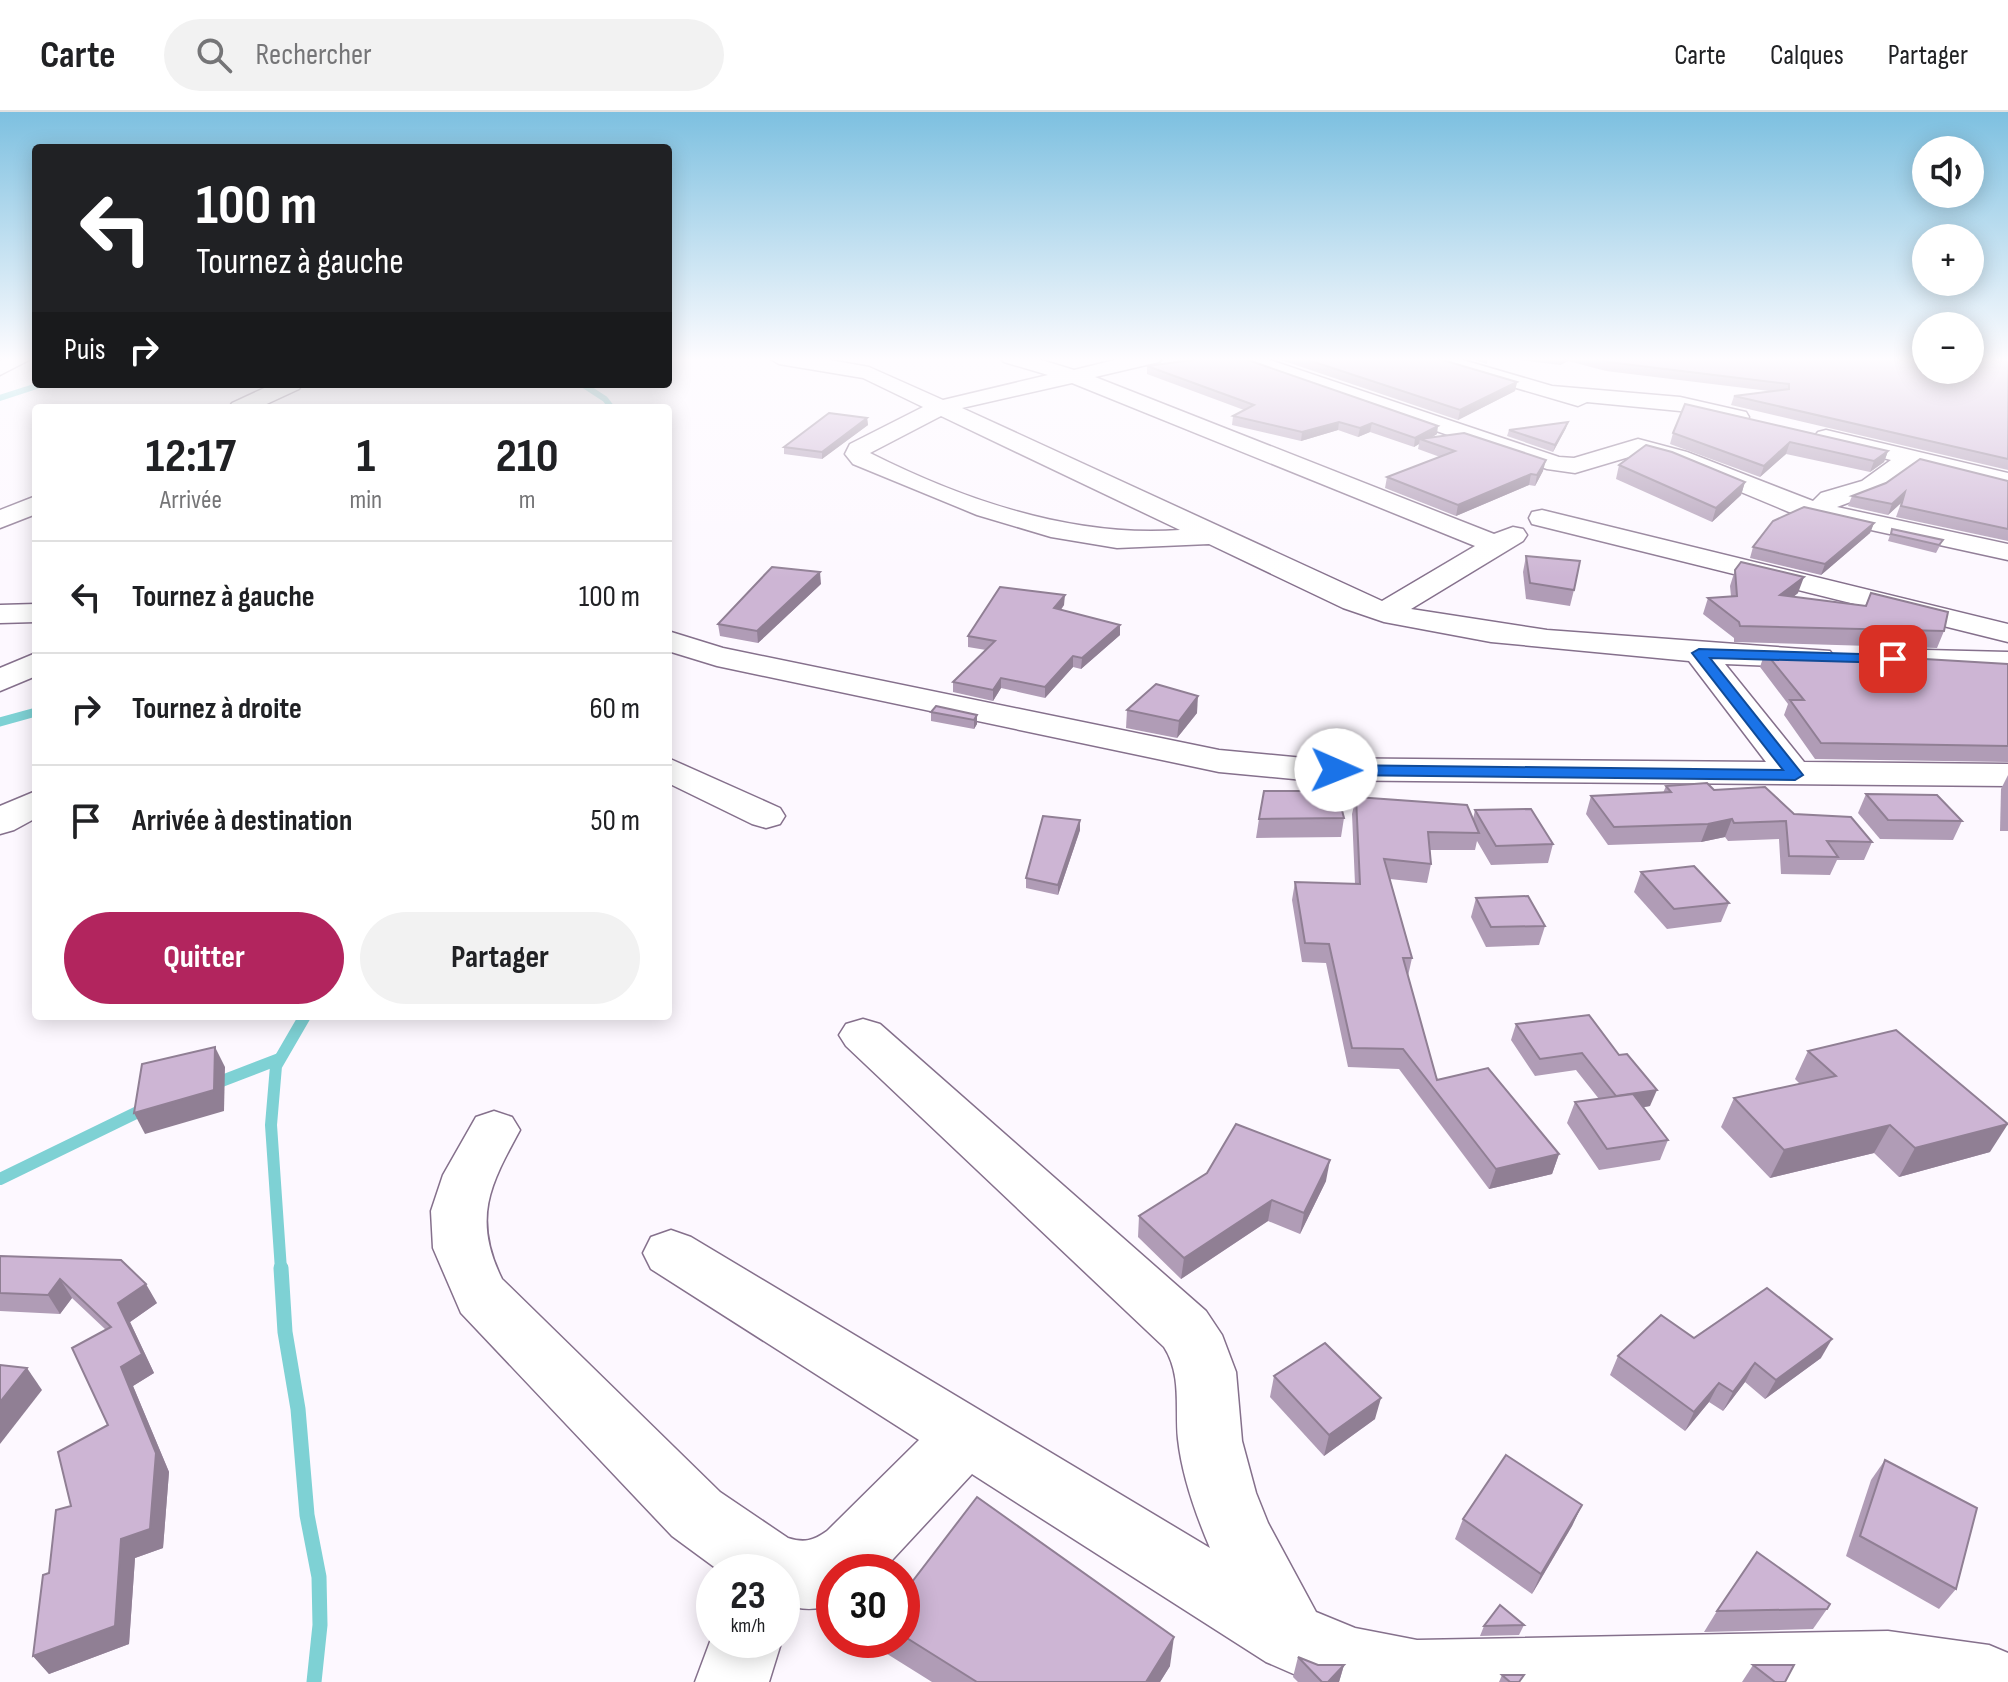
<!DOCTYPE html>
<html lang="fr">
<meta charset="utf-8">
<style>
:root{--surface:#fff;--page:#f2f2f2;--text:#202124;--muted:#757577;--line:#e0e0e0;--accent:#b2255e}
body{margin:0;font-family:"Sofia Sans Condensed",sans-serif;background:var(--page);color:var(--text);height:100vh;display:flex;flex-direction:column;font-size:30px;white-space:nowrap}
*{box-sizing:border-box;margin:0}
p{font-size:26px;color:var(--muted)}
.icon{flex:none;width:44px;height:44px;fill:none;stroke:currentColor;stroke-width:2;stroke-linecap:round;stroke-linejoin:round}
.map{position:relative;flex:1;overflow:hidden}
.details{position:absolute;left:32px;top:292px;width:640px;height:616px;display:flex;flex-direction:column;background:var(--surface);border-radius:8px;box-shadow:0 4px 20px #0003}
.details>*{flex:none}
.top-card{position:absolute;left:32px;top:32px;width:640px;height:244px;border-radius:8px;box-shadow:0 4px 20px #0003;background:#202124;color:#fff;overflow:hidden}
.buttons{position:absolute;left:1912px;top:24px;display:grid;gap:16px}
.buttons a{display:grid;place-items:center;width:72px;height:72px;border-radius:50%;background:var(--surface);box-shadow:0 4px 20px #0003;font-size:40px}
.speed{position:absolute;left:696px;top:1442px;display:flex;gap:16px;font-size:40px;font-weight:700;text-align:center}
.speed>*{display:grid;place-content:center;width:104px;height:104px;border-radius:50%;background:var(--surface);box-shadow:0 4px 20px #0003;line-height:1}
.speed small{font-size:20px;font-weight:400}
.speed .limit{border:12px solid #d22;background:#fff;color:#111}
.pin{position:absolute;display:grid;place-items:center;width:68px;height:68px;color:#fff;margin:-34px;border-radius:16px;box-shadow:0 4px 12px #0006}
.me{position:absolute;width:88px;margin:-44px;rotate:91deg;stroke-linejoin:round;filter:drop-shadow(0 0 6px #0008)}
.turn{display:flex;align-items:center;gap:28px;height:168px;padding:0 32px;font-size:36px}
.turn .icon{width:104px;height:104px;stroke-width:2.5}
.turn b{display:block;font-size:56px;line-height:68px}
.then{display:flex;align-items:center;height:76px;padding:0 32px;background:#0003;gap:16px;font-size:30px}
.eta{display:flex;justify-content:space-evenly;align-items:center;height:136px;text-align:center}
.eta b{font-size:48px;font-weight:700;line-height:56px}
.cta{display:flex;gap:16px;margin-top:auto;padding:16px 32px}
.cta a{flex:1;height:92px;border-radius:48px;background:var(--accent);color:#fff;font-size:32px;font-weight:700;line-height:92px;text-align:center}
.cta a+a{background:var(--page);color:var(--text)}
ul{padding:0;list-style:none}
li{display:flex;align-items:center;gap:24px;height:112px;padding:0 32px;border-top:2px solid var(--line)}
li div{flex:1}
li b{display:block;font-size:30px}
li em{font-style:normal}
header{display:flex;align-items:center;gap:48px;box-sizing:border-box;height:112px;padding:0 40px;background:var(--surface);border-bottom:2px solid var(--line)}
header strong{font-size:38px}
nav{display:flex;gap:44px;margin-inline-start:auto;font-size:28px}
.search{width:560px;height:72px;background:var(--page);display:flex;align-items:center;gap:20px;box-sizing:border-box;padding:0 28px;border-radius:44px;color:var(--muted);font-size:30px}
.map>svg:first-child{display:block}
.lines{fill:none;stroke-linecap:round;stroke-linejoin:round}
.stream-far3{stroke:#7ed1d4;stroke-width:6}
.stream-far2{stroke:#7ed1d4;stroke-width:9}
.stream-far1{stroke:#7ed1d4;stroke-width:12}
.stream{stroke:#7ed1d4;stroke-width:15}
.minor-casing{stroke:#85708c;stroke-width:3}
.minor{fill:#fff;fill-rule:evenodd}
.wall{fill:#b09cb6}
.shaded-wall{fill:#907f94}
.building{fill:#cdb5d4;stroke:#907f94;stroke-width:2}
.route{fill:#1a73e8;stroke:#114b97;stroke-width:2}
</style>
<header>
<strong>Carte</strong>
<div class="search"><svg class="icon" aria-label="search" viewBox="0 0 24 24"><circle cx="10" cy="10" r="6"/><path d="M15 15l6 6"/></svg>Rechercher</div>
<nav><a>Carte</a><a>Calques</a><a>Partager</a></nav>
</header>
<div class="map">
<svg width="2008" height="1570" viewBox="0 0 2008 1570">
<rect width="100%" height="100%" fill="#fdf8ff"/>
<g class="lines">
<g class="stream-far3">
<path d="M582,272l23,15 7,9"/>
<path d="M0,286l43,-14"/>
</g>
<path class="stream-far2" d="M0,610l36,-10"/>
<g class="stream-far1">
<path d="M214,972l65,-25"/>
<path d="M0,1067l146,-71"/>
<path d="M281,1158l-10,-145 5,-59 29,-50"/>
</g>
<path class="stream" d="M281,1156l4,64 13,77 9,106 12,62 1,48 -6,57"/>
<g class="minor-casing">
<g id="minor">
<path d="M5,246h28l-33,17v-14z"/>
<path d="M769,246h50l50,9 74,33 105,-25 -44,-13 -3,-4h34l39,12 49,-12h39l-3,4 -64,15 399,157 19,-7 10,2 4,6 -4,6 -112,68 136,21 283,21 5,7 -5,7 -11,3 -94,-4 79,98 204,2v22l-704,-6 -85,-8 -502,-106 -49,-15v-20l55,17 496,102 85,8 462,4 -77,-101 -198,-19 -107,-20 -41,-14 -134,-64 -92,4 -66,-11 -74,-22 -124,-51 -8,-10 5,-10 73,-37 -60,-29 -84,-14zM1072,271l403,163 -93,55 -420,-193zM941,304l239,114c-106,8 -217,-30 -310,-77z"/>
<path d="M1232,246h32l295,99 15,1 64,-19 49,13 126,49 8,-8 41,-12 29,-21 -73,-18 -4,-5 4,-5 8,-2 182,43v16l-93,-23 -35,25 -43,16 171,37v16l-219,-48 -120,-50 -30,-8 -64,19 -28,-4 -312,-107z"/>
<path d="M1424,246h32l96,28 128,11 66,15 3,5 -3,5 -8,2 -58,-13 -93,-9 -9,4 -151,-44z"/>
<path d="M273,272h29l-3,5 -41,19h-29l3,-5z"/>
<path d="M36,384v18l-36,14v-18z"/>
<path d="M1542,398l466,114v18l-476,-118 -3,-6 3,-6z"/>
<path d="M36,492v18l-36,1v-18z"/>
<path d="M1885,537l123,3v20l-134,-6 -5,-7 5,-7z"/>
<path d="M36,541v23l-36,15v-23z"/>
<path d="M668,646l112,50 5,8 -5,8 -14,4 -14,-4 -84,-41z"/>
<path d="M36,679v27l-22,12 -14,4v-28z"/>
<path d="M863,907l17,5 326,287 16,24 14,37 6,69 14,52 12,30 48,89 39,16 62,12 471,-9 101,14 19,8v29h-696l-46,-20 -294,-188 -91,98h-47v32c-18,7 -34,6 -52,0v-32h-61l-49,-36 -211,-223 -28,-65 -2,-37 12,-36 33,-58 18,-6 18,6 8,13c-30,55 -48,88 -18,149l218,213 68,46c16,5 25,3 39,-7l92,-91 -268,-171 -8,-16 8,-16 20,-7 20,7 519,311c-14,-33 -28,-72 -32,-109 -3,-32 4,-64 -14,-92l-318,-301 -7,-11 7,-11z"/>
<path d="M714,1519v9h68l-13,42h-74z"/>
</g>
</g>
<use href="#minor" class="minor"/>
</g>
<g class="wall">
<path d="M1275,246h161l81,24 -2,9 -57,29z"/>
<path d="M1468,246h20l-1,6z"/>
<path d="M1504,246h388l13,2 1,-2h102v112l-277,-65 3,-9 35,-5 -163,-20 -38,-10 -8,4z"/>
<path d="M1147,254l290,68 -5,3 111,34 -8,15 -6,-1 -73,31 -71,-28 2,-11 53,-20 -22,-8 1,-5 -5,3 -44,-15 -12,5 -20,-7 -37,11 -69,-16 1,-9 11,-6 -97,-36z"/>
<path d="M867,306l1,7 -46,34 -38,-5v-7z"/>
<path d="M1566,316l-13,24 -46,-16 2,-6z"/>
<path d="M1673,321l215,18 -4,11 -14,10 -84,-18 -26,23 -90,-33z"/>
<path d="M1619,353l126,17 -4,13 -29,27 -96,-43z"/>
<path d="M2008,369v60l-112,-24 5,-14 -13,12 -40,-9 4,-10z"/>
<path d="M1874,411l-4,10 -49,42 -71,-17 3,-11z"/>
<path d="M1892,417l51,11 -7,13 -48,-12z"/>
<path d="M1526,444l48,34 -4,16 -44,-7 -3,-27z"/>
<path d="M1735,458l63,23 -5,4 72,9 6,-13 73,38 -7,17 -203,-6v-4l-31,-24 5,-16 23,-2 -1,-10z"/>
<path d="M821,472l-63,59 -38,-7 -2,-12z"/>
<path d="M1064,493l-3,5 59,25 -39,34 -8,-2 -28,31 -44,-10 -8,13 -40,-9v-10l33,-32 -18,-3v-11z"/>
<path d="M1765,540l243,12v98l-193,-3 -31,-44 4,-11 -28,-37z"/>
<path d="M1127,598l70,3 -20,25 -51,-10z"/>
<path d="M931,600l46,3v9l-3,5 -43,-8z"/>
<path d="M2008,663v56h-8l1,-42z"/>
<path d="M1666,674l48,4 80,24 78,28 -8,18h-27l-7,15 -49,-1 -2,-35 -51,2 -3,-4 -24,5 -93,3 -22,-31 5,-18 72,-3z"/>
<path d="M1866,682l96,27 -9,19 -73,-1 -22,-26z"/>
<path d="M1356,685l117,22 2,-9 78,34 -5,19 -57,2 -14,-24 -2,9h-45l1,14 -4,19 -37,-4 22,79 -4,18 29,104 122,74 -7,20 -63,15 -90,-120 -51,-2 -22,-104 -24,-1 -10,-62 3,-18 60,2 -3,-70z"/>
<path d="M1344,706l-3,19 -85,1 3,-19z"/>
<path d="M1080,708v10l-22,65 -32,-7v-10z"/>
<path d="M1641,760l88,31 -8,19 -54,7 -33,-37z"/>
<path d="M1476,786l69,28 -6,19 -53,2 -15,-30z"/>
<path d="M1589,903l61,91 -6,1 24,33 -8,20 -61,10 -32,-47 8,-21 24,-3 -23,-29 -41,6 -24,-36 5,-16z"/>
<path d="M1808,939l182,101 -91,25 -25,-24 -104,25 -49,-51 13,-29 66,-14 -5,-5z"/>
<path d="M1326,1069l-26,53 -32,-13 -87,58 -43,-42 1,-21z"/>
<path d="M0,1144l157,47 -27,19 24,51 -21,13 36,86 -6,76 -28,10 -6,86 -80,30 -16,-18 16,-83 59,-148 -2,-95 -34,-32 -12,16 -60,-3z"/>
<path d="M1694,1226l127,20 -56,41 -20,-17 -22,29 -14,-9 -24,29 -75,-56 8,-19z"/>
<path d="M1274,1264l101,43 -51,37 -54,-59z"/>
<path d="M1885,1348l71,129 -17,20 -93,-53 25,-76z"/>
<path d="M1582,1393l-10,21 -40,68 -77,-55 8,-20z"/>
<path d="M902,1483l268,71 -10,16h-228l-48,-30 -1,-12h19z"/>
<path d="M1827,1497l-14,20 -109,3 13,-21z"/>
<path d="M1524,1513l-5,10 -39,1 4,-10z"/>
<path d="M1298,1545l20,8h26l-5,17h-41l-5,-5z"/>
<path d="M1753,1553l32,17h-43z"/>
<path d="M1502,1563l18,7h-21z"/>
</g>
<g class="shaded-wall">
<path d="M1561,246h7v3l-8,4z"/>
<path d="M1517,270l-2,9 -57,29 2,-10z"/>
<path d="M867,306l1,7 -46,34v-7z"/>
<path d="M1339,310l-1,8 -37,11 1,-9z"/>
<path d="M1568,310l-2,6 -13,24 2,-7z"/>
<path d="M1372,311l-2,9 -12,5 2,-9z"/>
<path d="M1438,314l-1,8 -11,7 -6,-2 -1,5 -5,3 1,-9z"/>
<path d="M1790,330l-4,12 -26,23 4,-11z"/>
<path d="M1888,339l-4,11 -14,10 4,-11z"/>
<path d="M1546,348l-3,11 -8,15 2,-11z"/>
<path d="M1531,362l-2,11 -73,31 2,-11z"/>
<path d="M1745,370l-4,13 -29,27 4,-14z"/>
<path d="M1905,380l-4,11 -13,12 4,-11z"/>
<path d="M1874,411l-4,10 -49,42 4,-11z"/>
<path d="M820,460l1,12 -63,59 -1,-12z"/>
<path d="M1804,465l-6,16 -23,19 5,-17z"/>
<path d="M1065,483l-1,10 -10,13v-10z"/>
<path d="M1120,513v10l-39,34 1,-11z"/>
<path d="M1073,544v11l-28,31v-11z"/>
<path d="M1001,566v10l-8,13v-11z"/>
<path d="M1198,584l-1,17 -20,25 2,-17z"/>
<path d="M977,603v9l-3,5v-9z"/>
<path d="M1732,707l-7,18 -24,5 7,-18z"/>
<path d="M1080,708v10l-22,65v-10z"/>
<path d="M215,935l10,20 -1,44 -79,23 -11,-21z"/>
<path d="M1657,978l-7,16 -40,7 6,-17z"/>
<path d="M2008,1012l-18,28 -91,25 16,-29z"/>
<path d="M1890,1013l-16,28 -104,25 14,-28z"/>
<path d="M1559,1042l-7,20 -63,15 7,-20z"/>
<path d="M1330,1048l-4,21 -26,53 4,-21z"/>
<path d="M1272,1088l-4,21 -87,58 3,-21z"/>
<path d="M60,1167l12,19 -12,16 -12,-19z"/>
<path d="M146,1172l11,19 -27,19 24,51 -21,13 36,86 -6,76 -28,10 -6,86 -80,30 -16,-18 82,-30 3,-323z"/>
<path d="M1832,1227l-11,19 -56,41 11,-19z"/>
<path d="M1755,1251l-10,19 -22,29 10,-19z"/>
<path d="M27,1256l15,22 -42,54v-42z"/>
<path d="M1719,1271l-10,19 -24,29 9,-19z"/>
<path d="M1381,1286l-6,21 -51,37 5,-21z"/>
<path d="M1582,1393l-10,21 -40,68 9,-20z"/>
<path d="M1174,1525l-4,29 -10,16h-14z"/>
<path d="M1344,1553l-5,17h-11z"/>
</g>
<g class="building">
<path d="M1208,246h34l196,68 -23,12 -43,-15 -12,5 -21,-6 -37,10 -69,-16 21,-11 -107,-39z"/>
<path d="M1302,246h134l81,24 -57,28z"/>
<path d="M1594,246h298l15,3v-3h19v12h44v-12h38v101l-274,-63 55,-7v-5l-181,-22z"/>
<path d="M1685,292l203,47 -14,10 -84,-19 -26,24 -91,-33z"/>
<path d="M829,301l38,5 -45,34 -38,-5z"/>
<path d="M1568,310l-13,23 -46,-15z"/>
<path d="M1464,321l82,27 -9,15 -6,-1 -73,31 -71,-28 68,-26 -35,-12z"/>
<path d="M1646,333l26,7 73,30 -29,26 -97,-43z"/>
<path d="M1920,347l88,22v48l-107,-23 4,-14 -13,12 -40,-8 34,-13z"/>
<path d="M1804,395l70,16 -49,41 -72,-17 20,-26z"/>
<path d="M1892,417l51,11 -4,5 -48,-11z"/>
<path d="M1526,444l54,5 -6,29 -44,-7z"/>
<path d="M1741,450l63,15 -24,18 86,11 5,-13 77,19 -4,19 -204,-5 -1,-4 -31,-24 29,-2 -2,-26z"/>
<path d="M772,455l48,5 -63,59 -39,-7z"/>
<path d="M1000,475l65,8 -11,13 66,17 -38,33 -9,-2 -28,31 -44,-9 -8,12 -40,-8 42,-41 -27,-5z"/>
<path d="M1765,540l149,5 -6,1 100,6v82l-187,-3 -31,-43h14z"/>
<path d="M1156,572l42,12 -19,25 -52,-11z"/>
<path d="M936,594l41,9 -3,5 -43,-8z"/>
<path d="M1707,671l7,7 51,-3 29,27 57,3 21,25 -45,-1 11,16 -49,-1 -3,-35 -52,2 -2,-4 -24,5 -94,3 -23,-31 80,-4 -5,-6z"/>
<path d="M1264,679h73l7,27 -85,1z"/>
<path d="M1866,682l71,1 25,26 -74,-1z"/>
<path d="M1356,685l111,8 12,28 -51,-1 3,32 -47,-5 28,99h-9l34,122 51,-12 71,86 -63,15 -93,-120 -51,-1 -23,-104 -24,-1 -10,-61 65,2z"/>
<path d="M1531,697l22,35 -57,2 -21,-36z"/>
<path d="M1043,704l37,4 -22,65 -32,-7z"/>
<path d="M1694,754l35,37 -55,6 -33,-37z"/>
<path d="M1528,784l17,30 -54,1 -15,-29z"/>
<path d="M1589,903l30,40 8,-1 30,36 -41,6 -34,-43 -42,6 -24,-35z"/>
<path d="M1896,918l112,94 -93,24 -25,-23 -106,25 -50,-52 102,-22 -28,-25z"/>
<path d="M215,935l-1,43 -80,23 8,-49z"/>
<path d="M1633,982l35,46 -61,9 -32,-47z"/>
<path d="M1236,1012l94,36 -26,53 -32,-13 -88,58 -45,-42 68,-43z"/>
<path d="M0,1144l121,4 25,24 -28,19 24,51 -21,13 35,86 -6,76 -29,10 -6,87 -82,30 10,-81 6,-2 7,-63 15,-4 -13,-54 50,-27 -36,-77 39,-21 -51,-48 -12,16 -48,-2z"/>
<path d="M1767,1176l65,51 -56,41 -21,-17 -22,29 -14,-9 -25,29 -76,-56 43,-41 33,23z"/>
<path d="M1325,1231l56,55 -52,37 -55,-59z"/>
<path d="M0,1253l27,3 -27,34z"/>
<path d="M1506,1343l76,50 -41,69 -78,-55z"/>
<path d="M1885,1348l92,48 -21,81 -96,-53z"/>
<path d="M977,1385l197,140 -28,45h-169l-75,-47v-40z"/>
<path d="M1757,1440l73,52 -3,5 -110,2z"/>
<path d="M1500,1493l24,20 -40,1z"/>
<path d="M1298,1545l20,8h26l-16,17h-6z"/>
<path d="M1753,1553h41l-9,17h-10z"/>
<path d="M1502,1563h22l-5,7h-9z"/>
</g>
<linearGradient id="sky" x2="0" y2="1"><stop stop-color="#7dc0e0"/><stop offset="0.53" stop-color="#fefcff"/><stop offset="1" stop-color="#fefcff" stop-opacity="0"/></linearGradient>
<rect width="2008" height="466" fill="url(#sky)"/>
<path class="route" d="M1699,537l194,6 7,4 -7,4 -183,-5 93,117 -8,5 -459,-5 -8,-5 8,-5 447,5 -91,-117z"/>
</svg>
<div class="buttons">
<a><svg class="icon" aria-label="sound" viewBox="0 0 24 24"><path d="M4 9h4l5-4v14l-5-4H4zM17 9q2 3 0 6"/></svg></a>
<a>+</a>
<a>−</a>
</div>
<div class="speed"><div>23<small>km/h</small></div><div class="limit">30</div></div>
<div class="pin" style="left:1893px;top:547px;background:#d93025"><svg class="icon" aria-label="arrive" viewBox="0 0 24 24"><path d="M6 21V4h12l-3 4 3 4H6"/></svg></div>
<svg class="me" style="left:1336px;top:658px" viewBox="-20 -20 40 40"><circle r="19" fill="#fff"/><path d="M0-13L10 11 0 6-10 11z" fill="#1a73e8"/></svg>
<div class="top-card">
<div class="turn"><svg class="icon" aria-label="left" viewBox="0 0 24 24"><path d="M17 20v-9H6M10 6l-5 5 5 5"/></svg><div><b>100 m</b>Tournez à gauche</div></div>
<div class="then">Puis<svg class="icon" aria-label="right" viewBox="0 0 24 24"><path d="M7 20v-9h11M14 6l5 5-5 5"/></svg></div>
</div>
<section class="details">
<div class="eta">
<div><b>12:17</b><p>Arrivée</p></div>
<div><b>1</b><p>min</p></div>
<div><b>210</b><p>m</p></div>
</div>
<ul>
<li><svg class="icon" aria-label="left" viewBox="0 0 24 24"><path d="M17 20v-9H6M10 6l-5 5 5 5"/></svg><div><b>Tournez à gauche</b></div><em>100 m</em></li>
<li><svg class="icon" aria-label="right" viewBox="0 0 24 24"><path d="M7 20v-9h11M14 6l5 5-5 5"/></svg><div><b>Tournez à droite</b></div><em>60 m</em></li>
<li><svg class="icon" aria-label="arrive" viewBox="0 0 24 24"><path d="M6 21V4h12l-3 4 3 4H6"/></svg><div><b>Arrivée à destination</b></div><em>50 m</em></li>
</ul>
<div class="cta"><a>Quitter</a><a>Partager</a></div>
</section>
</div>
